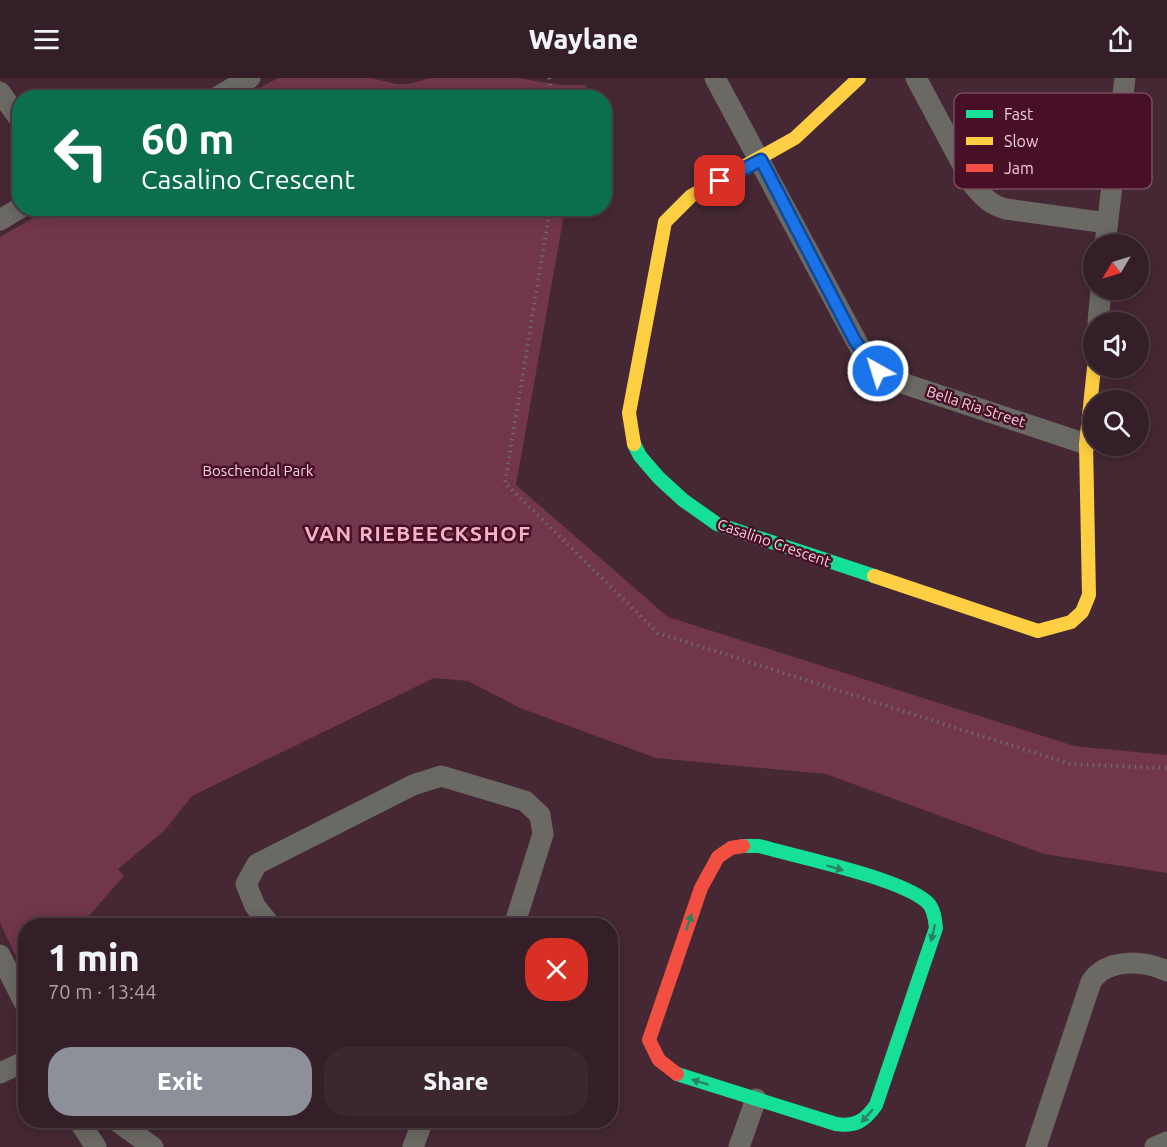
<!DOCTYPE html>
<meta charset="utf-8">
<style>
:root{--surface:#341e27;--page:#3c272f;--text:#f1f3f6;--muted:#a9a2a7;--line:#4e3c44;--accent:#8c9099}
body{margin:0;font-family:Ubuntu,sans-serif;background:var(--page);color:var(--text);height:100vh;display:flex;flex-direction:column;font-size:22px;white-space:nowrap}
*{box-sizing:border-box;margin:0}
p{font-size:20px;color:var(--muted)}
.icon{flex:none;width:33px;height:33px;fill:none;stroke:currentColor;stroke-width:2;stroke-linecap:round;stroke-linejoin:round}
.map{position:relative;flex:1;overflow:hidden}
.drawer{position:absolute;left:18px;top:840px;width:600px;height:210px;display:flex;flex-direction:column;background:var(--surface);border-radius:24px;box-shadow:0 3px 15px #0003,0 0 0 2px var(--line)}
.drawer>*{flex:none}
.hud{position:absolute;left:12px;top:12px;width:600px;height:126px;border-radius:24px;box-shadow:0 3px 15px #0003,0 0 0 2px var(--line);background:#0b6e4f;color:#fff;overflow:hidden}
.needle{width:39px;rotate:232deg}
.buttons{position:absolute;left:1083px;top:156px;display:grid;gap:12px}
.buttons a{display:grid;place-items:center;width:66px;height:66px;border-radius:50%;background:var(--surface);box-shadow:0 3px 15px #0003,0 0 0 2px var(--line);font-size:30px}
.pin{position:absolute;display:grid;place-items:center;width:51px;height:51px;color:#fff;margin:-26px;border-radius:12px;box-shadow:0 3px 9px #0006}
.me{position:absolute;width:66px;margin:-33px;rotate:321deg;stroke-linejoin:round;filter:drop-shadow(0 0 4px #0008)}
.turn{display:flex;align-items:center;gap:21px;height:126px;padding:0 30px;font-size:27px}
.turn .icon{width:78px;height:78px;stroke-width:2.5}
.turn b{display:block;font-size:42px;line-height:51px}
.round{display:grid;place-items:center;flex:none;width:63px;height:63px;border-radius:24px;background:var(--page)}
.headline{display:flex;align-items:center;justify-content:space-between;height:102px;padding:0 30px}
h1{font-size:36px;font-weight:800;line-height:45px}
.cta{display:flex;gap:12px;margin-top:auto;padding:12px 30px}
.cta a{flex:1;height:69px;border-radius:24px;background:var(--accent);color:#fff;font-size:24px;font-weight:800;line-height:69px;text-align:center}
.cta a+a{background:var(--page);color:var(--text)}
header{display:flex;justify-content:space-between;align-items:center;height:78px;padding:0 30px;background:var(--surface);font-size:27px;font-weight:800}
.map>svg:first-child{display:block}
.green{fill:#71364b}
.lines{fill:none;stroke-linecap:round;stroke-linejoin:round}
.path{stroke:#706766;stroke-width:4;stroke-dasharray:1.5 4.5;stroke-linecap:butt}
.street{stroke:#6b6963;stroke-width:21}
.fast{stroke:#16e098;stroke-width:14}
.slow{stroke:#ffcf43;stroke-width:14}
.jam{stroke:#f24e42;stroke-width:14}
.oneway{fill:#2c8265}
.route-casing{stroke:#114b97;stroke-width:15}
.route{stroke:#1a73e8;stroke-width:10}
.labels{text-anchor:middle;stroke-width:5;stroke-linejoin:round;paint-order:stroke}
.street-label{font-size:15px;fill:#f2cdd8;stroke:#471027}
.park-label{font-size:15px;fill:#fcd2de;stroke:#471027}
.district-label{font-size:21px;font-weight:bold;letter-spacing:1.5px;fill:#f7b1c7;stroke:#471027}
.key{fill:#471027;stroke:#7a495c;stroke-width:1.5}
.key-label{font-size:16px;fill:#f2cdd8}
</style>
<header><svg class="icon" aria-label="menu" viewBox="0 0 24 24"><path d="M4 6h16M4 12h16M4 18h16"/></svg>Waylane<svg class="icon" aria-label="share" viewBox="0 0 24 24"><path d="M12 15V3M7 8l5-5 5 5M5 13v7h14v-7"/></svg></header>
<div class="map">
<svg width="1167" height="1069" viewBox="0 0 1167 1069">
<rect width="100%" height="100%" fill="#452834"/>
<g class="green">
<path d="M278,0h93l25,6h13l21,-6h88l42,7h26l-2,13 -341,-1z"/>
<path d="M49,131h516l-49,276 152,132 406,129 93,9v118l-123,-19 -218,-80 -170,-16 -136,-50 -52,-27 -34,-3 -242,118 -28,35 -46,38 6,7 -43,49 -55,1 -1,49 -25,-52v-686z"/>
</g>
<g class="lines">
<g class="path">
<path d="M549,0l4,20"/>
<path d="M550,130l-45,275 153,150 412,131 97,4"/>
</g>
<g class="street">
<path d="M715,0l151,281 12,12 18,10 190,63"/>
<path d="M916,0l58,108c10,12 17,19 32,23l101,14"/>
<path d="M0,14l20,28"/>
<path d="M215,20l35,-20"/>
<path d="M0,142l20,-12"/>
<path d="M1105,166l20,-166"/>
<path d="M1098,244l3,-32"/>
<path d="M271,848l-16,-20 -9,-22 11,-20 156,-79 28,-9 84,25 15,14 3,19 -29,92"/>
<path d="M0,877l26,51"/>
<path d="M0,995l26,-12"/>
<path d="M78,1042l18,27"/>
<path d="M115,1042l38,27"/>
<path d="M413,1069l10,-27"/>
<path d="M739,1069l17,-48"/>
<path d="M1036,1069l55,-165c15,-24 52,-22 76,-11"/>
<path d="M1155,1069l12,-5"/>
</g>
<g class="fast">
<path d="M634,366l6,12 19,22 24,22 34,24 157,52"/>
<path d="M677,996l159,50c19,3 29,-3 40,-19l60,-177c-1,-9 -2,-20 -9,-26 -27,-24 -129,-45 -168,-56h-16"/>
</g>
<g class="slow">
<path d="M634,366l-5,-31 36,-191 26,-26 104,-58 64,-60"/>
<path d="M874,498l164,55 33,-9 11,-10 7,-17 -3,-151 8,-76"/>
</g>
<path class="jam" d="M677,996l-18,-14 -10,-20 52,-152 17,-31 13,-9 12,-2"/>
</g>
<defs><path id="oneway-solid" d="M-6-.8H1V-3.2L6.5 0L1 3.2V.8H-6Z" transform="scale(1.5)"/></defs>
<g class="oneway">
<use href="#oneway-solid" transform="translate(835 790) rotate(17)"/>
<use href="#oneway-solid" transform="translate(689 844) rotate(-71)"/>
<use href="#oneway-solid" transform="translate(933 855) rotate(103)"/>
<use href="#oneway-solid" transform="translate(700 1004) rotate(-163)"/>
<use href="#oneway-solid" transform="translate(867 1038) rotate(131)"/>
</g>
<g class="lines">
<g class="route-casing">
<path id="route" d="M720,103l41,-21 94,181 23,30"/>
</g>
<use href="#route" class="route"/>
</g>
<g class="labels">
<g class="street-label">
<text transform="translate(976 329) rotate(18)" y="5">Bella Ria Street</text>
<text transform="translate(774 465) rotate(19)" y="5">Casalino Crescent</text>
</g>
<g class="park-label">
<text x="258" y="398">Boschendal Park</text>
</g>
<g class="district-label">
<text x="418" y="463">VAN RIEBEECKSHOF</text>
</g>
</g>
<rect x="954" y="15" width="198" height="96" rx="9" class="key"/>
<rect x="966" y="32" width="27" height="8" fill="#16e098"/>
<rect x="966" y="59" width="27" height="8" fill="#ffcf43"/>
<rect x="966" y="86" width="27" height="8" fill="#f24e42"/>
<g class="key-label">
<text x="1004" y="42">Fast</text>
<text x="1004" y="69">Slow</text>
<text x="1004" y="96">Jam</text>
</g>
</svg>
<div class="buttons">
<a><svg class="needle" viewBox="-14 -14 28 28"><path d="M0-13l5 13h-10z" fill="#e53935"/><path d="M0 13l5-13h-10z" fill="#a9a2a7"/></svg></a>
<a><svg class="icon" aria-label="sound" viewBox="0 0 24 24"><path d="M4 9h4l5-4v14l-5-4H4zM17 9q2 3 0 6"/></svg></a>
<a><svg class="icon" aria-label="search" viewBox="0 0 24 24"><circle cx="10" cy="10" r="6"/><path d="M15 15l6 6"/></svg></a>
</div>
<div class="pin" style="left:720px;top:103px;background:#d93025"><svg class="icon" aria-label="arrive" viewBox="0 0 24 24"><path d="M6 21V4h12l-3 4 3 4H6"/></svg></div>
<svg class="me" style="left:878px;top:293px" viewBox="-20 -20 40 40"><circle r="17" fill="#1a73e8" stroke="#fff" stroke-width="3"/><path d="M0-11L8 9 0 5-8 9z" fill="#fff"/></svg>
<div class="hud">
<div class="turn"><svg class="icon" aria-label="left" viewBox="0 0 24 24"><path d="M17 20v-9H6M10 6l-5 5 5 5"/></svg><div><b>60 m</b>Casalino Crescent</div></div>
</div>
<section class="drawer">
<div class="headline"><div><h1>1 min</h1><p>70 m · 13:44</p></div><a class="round" style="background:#d93025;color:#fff"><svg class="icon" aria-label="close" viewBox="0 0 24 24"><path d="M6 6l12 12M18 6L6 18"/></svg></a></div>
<div class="cta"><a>Exit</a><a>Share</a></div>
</section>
</div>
